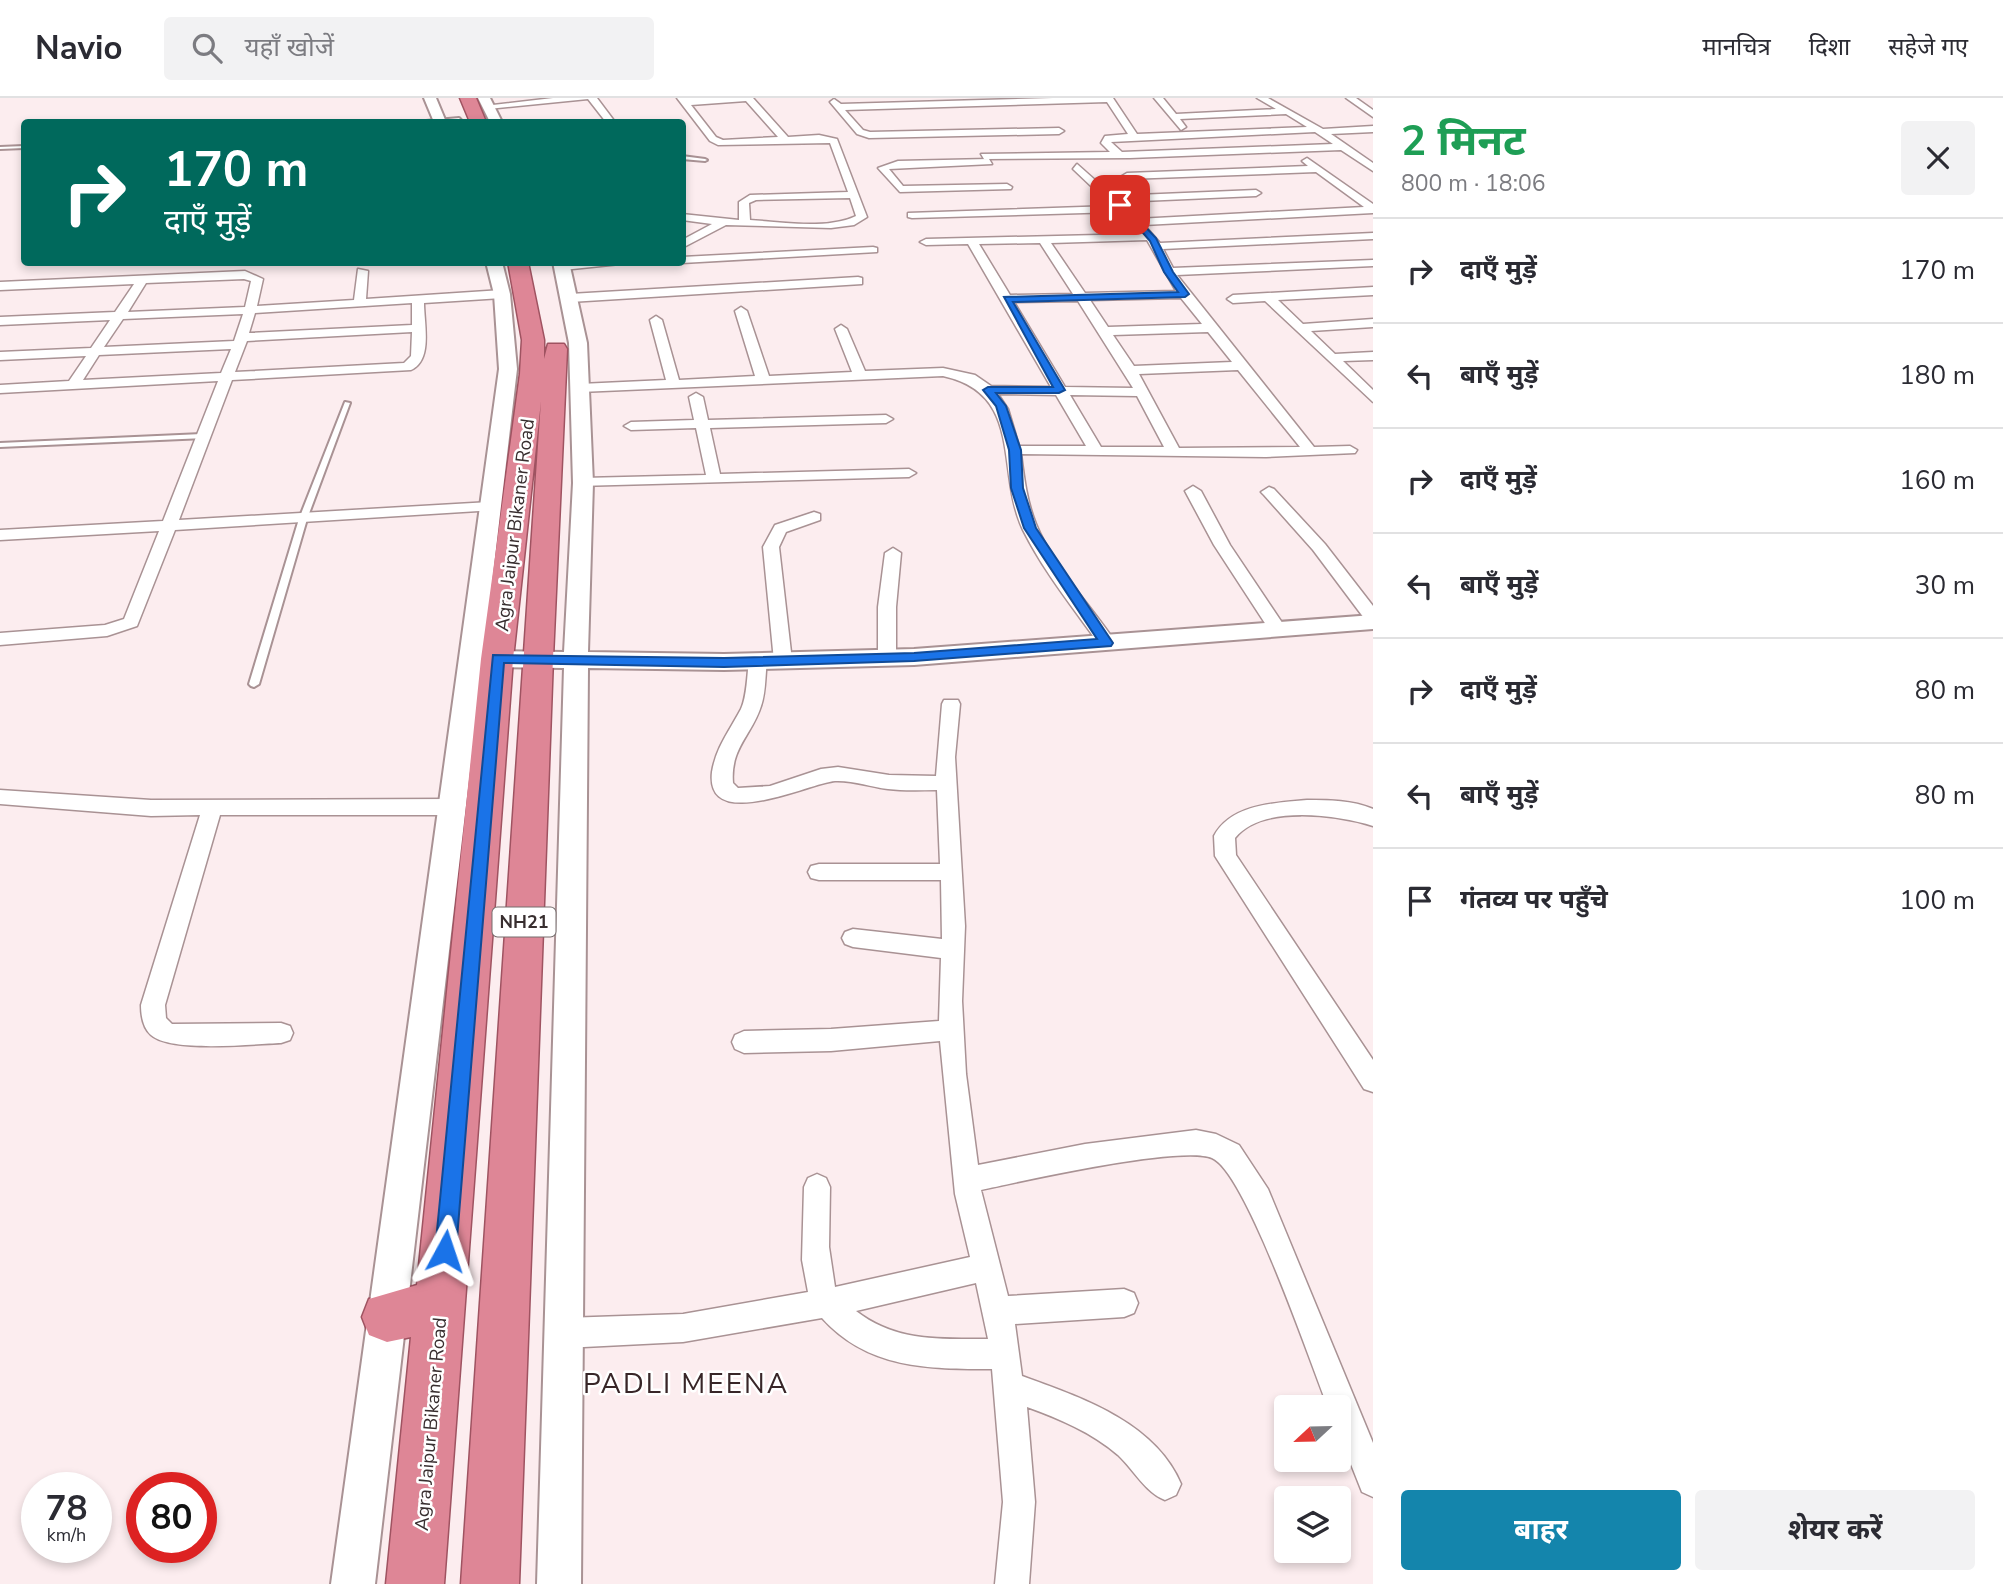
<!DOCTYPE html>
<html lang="hi">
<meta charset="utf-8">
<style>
:root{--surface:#fff;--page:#f2f2f3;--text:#2b2b33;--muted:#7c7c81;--line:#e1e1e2;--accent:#1485ac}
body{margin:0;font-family:"Nunito Sans","Noto Sans Devanagari",sans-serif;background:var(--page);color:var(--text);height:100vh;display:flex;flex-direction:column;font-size:26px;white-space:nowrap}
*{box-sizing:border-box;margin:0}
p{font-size:23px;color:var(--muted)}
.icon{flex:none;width:38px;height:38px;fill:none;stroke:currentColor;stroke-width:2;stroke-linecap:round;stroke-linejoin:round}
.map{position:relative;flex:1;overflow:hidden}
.drawer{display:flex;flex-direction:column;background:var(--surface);width:630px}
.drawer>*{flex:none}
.hud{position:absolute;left:21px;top:21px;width:665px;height:147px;border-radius:7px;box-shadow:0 4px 10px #0003;background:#00695c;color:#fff;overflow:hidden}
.needle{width:46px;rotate:248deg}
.controls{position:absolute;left:1274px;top:1297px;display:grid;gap:14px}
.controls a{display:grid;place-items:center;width:77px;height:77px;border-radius:7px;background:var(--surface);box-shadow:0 4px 10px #0003;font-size:35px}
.speed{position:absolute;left:21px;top:1374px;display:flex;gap:14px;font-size:35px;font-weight:700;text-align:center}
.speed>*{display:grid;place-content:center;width:91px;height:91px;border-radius:50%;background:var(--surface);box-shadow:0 4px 10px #0003;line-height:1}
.speed small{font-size:18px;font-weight:400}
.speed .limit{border:10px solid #d22;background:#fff;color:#111}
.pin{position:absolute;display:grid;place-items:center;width:60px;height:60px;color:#fff;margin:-30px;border-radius:14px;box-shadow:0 4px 10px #0006}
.me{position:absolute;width:77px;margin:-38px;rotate:5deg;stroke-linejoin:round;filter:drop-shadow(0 0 5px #0008)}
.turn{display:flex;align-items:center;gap:24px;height:147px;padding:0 28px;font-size:32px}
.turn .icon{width:91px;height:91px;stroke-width:2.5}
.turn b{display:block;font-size:49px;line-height:60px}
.round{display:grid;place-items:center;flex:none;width:74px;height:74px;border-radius:7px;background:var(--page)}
.overview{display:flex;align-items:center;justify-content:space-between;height:119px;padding:0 28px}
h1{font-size:42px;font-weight:700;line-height:52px;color:#1e9e55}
.action{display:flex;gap:14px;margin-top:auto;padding:14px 28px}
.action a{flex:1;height:80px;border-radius:7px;background:var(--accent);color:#fff;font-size:28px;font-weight:700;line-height:80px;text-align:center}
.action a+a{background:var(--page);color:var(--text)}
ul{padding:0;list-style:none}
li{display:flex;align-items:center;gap:21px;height:105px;padding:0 28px;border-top:2px solid var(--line)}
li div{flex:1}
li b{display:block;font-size:26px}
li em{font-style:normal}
header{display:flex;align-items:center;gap:42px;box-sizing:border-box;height:98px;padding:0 35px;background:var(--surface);border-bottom:2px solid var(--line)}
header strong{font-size:33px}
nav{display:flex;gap:38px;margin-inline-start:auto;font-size:24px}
.search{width:490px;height:63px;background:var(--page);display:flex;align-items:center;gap:18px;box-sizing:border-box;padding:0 24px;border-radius:7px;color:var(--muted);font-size:26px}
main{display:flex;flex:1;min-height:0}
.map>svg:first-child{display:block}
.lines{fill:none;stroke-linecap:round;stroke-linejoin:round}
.service-casing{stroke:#a99294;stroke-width:4}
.minor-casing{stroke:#a99294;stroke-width:3}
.tertiary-casing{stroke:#a99294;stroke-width:4}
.trunk-casing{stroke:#9f5361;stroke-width:3}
.service{fill:#fff;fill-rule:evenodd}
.minor{fill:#fff;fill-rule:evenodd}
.tertiary{fill:#fff;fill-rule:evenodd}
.trunk{fill:#de8696;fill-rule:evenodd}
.route{fill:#1a73e8;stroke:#114b97;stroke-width:2}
.labels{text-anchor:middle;stroke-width:5;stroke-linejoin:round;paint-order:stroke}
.shield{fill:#fff;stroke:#746d6d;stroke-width:2}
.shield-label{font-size:18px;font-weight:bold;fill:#382e2f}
.street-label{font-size:19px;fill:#382e2f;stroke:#fff}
.near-quarter-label{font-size:28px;letter-spacing:2px;fill:#382628;stroke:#fff}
</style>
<header>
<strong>Navio</strong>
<div class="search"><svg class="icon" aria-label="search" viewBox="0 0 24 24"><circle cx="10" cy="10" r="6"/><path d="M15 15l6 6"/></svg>यहाँ खोजें</div>
<nav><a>मानचित्र</a><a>दिशा</a><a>सहेजे गए</a></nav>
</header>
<main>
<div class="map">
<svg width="1373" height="1486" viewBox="0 0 1373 1486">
<rect width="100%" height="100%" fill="#fcedef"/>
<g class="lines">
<g class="service-casing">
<g id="service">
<path d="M459,20l2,2 -37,2 2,-1z"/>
<path d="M24,48v2l-24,1v-2z"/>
<path d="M682,58l23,3 2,1 -2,1 -23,-2z"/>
<path d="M345,304l5,1 -43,116 -48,165 -5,3 -3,-1 -2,-2 50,-165z"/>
<path d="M202,336l4,2 -1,2 -205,9v-4z"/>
</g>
</g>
<g class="minor-casing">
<g id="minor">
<path d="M553,0h44l18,24h-9l-18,-23 -100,10 -4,-3z"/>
<path d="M677,0h76l35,39 31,-2 18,4 30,78 -13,8 -23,3 -105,-3 -44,23v-8l30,-16 -30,-4v-6l57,6v-18l11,-7 98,-3 -18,-49 -112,2 -8,-4zM746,3l32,36 -55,3 -7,-3 -25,-32zM850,100l6,18c-30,14 -73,6 -106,4l-1,-17 7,-3z"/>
<path d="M1053,0h60l24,36 170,-7 -21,-13 -106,5 6,8 -5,3 -27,-32h9l13,16 100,-5 -19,-11h11l55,31 50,-3v6l-42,2 42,29v8l-32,-21 -211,8 -146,1 -3,-5 129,-2 -9,-9 4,-7 23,-2 -21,-32 -262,8 18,20 7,2 189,-4 5,3 -5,3 -190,4 -12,-4 -27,-32 4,-3 7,5zM1315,34l18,12 -211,8 -11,-10z"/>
<path d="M1346,0h10l17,12v7z"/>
<path d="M1307,60l66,46v9l-229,12 16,18 213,-10v6l-210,10 10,19 200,-8v6l-196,9 137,172 36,-1 7,4 -2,3 -89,4 -245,-3c3,24 6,48 15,70 18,44 54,80 80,119l-3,4h-12c-27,-38 -57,-75 -78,-117 -28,-59 2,-136 -80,-154l-363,16 -7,-4 7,-4 86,-4 -16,-60 6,-4 6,4 17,60 76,-4 -20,-65 6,-4 6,4 22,65 83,-4 -17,-43 6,-4 6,4 18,42 78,-3 32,7 16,11 60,1 -83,-143 -42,1 -6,-3 6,-3 214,-5 -22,-22 -206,6 -4,-1v-4l204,-7 -39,-37 4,-5 36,32 143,-6 5,3 -5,3 -137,6 18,17 227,-12 -48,-35 -189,7 -5,-3 5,-3 181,-7 -6,-5zM1147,142l29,51 -91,2 -34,-50zM1040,145l33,51 -63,1 -31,-51zM1181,200l21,26 -94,3 -18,-27zM1078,203l55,87 -68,-1 -51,-85zM1208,234l24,30 -98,4 -21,-31zM1238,272l62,77 -121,1 -40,-74zM998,296l58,1 30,51h-67l-11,-37zM1070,297l67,1 27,51h-63z"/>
<path d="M989,61l3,5 -103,5 14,17 104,-2 5,3 -1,2 -111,3 -22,-24 20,-7z"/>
<path d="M873,149l4,1v4l-195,11 -4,-1h4v-5z"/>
<path d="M578,164h61l-76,8 -6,-3z"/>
<path d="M358,171l10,2 -2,28 136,-9 6,4 -6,4 -78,5c0,21 9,57 -13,67l-179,10 -53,140 311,-18 8,5 -3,3 -320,20 -38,96 -30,10 -107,9v-12l105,-8 19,-6 35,-88 -159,9v-10l163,-9 55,-140 -218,12v-8l69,-4 17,-25 -86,4v-8l91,-4 19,-28 -110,5v-8l115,-5 19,-28 -134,6v-8l245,-11 18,8 -6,27 97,-6zM244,181l7,2 -6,26 -117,5 18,-29zM412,205v22l-163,8 6,-20zM243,216l-9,27 -130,6 19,-28zM412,234l-1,24 -7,7 -169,9 12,-31zM231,251l-10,24 -138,7 16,-25z"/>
<path d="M858,179l4,1v6l-292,18 -6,-4 6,-4z"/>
<path d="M1373,189v8l-95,5 25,24 70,-5v8l-62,4 24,23 38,-2v8l-30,1 30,29v12l-108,-101 -32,2 -6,-4 6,-4z"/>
<path d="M696,295l7,4 5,23 178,-5 7,4 -7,4 -176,5 10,46 189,-5 7,4 -7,4 -331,9 -3,-3 8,-5 123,-3 -10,-47 -65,2 -7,-4 7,-4 63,-2 -5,-23z"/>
<path d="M1193,388l8,5 29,54 57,85 -3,4h-12l-58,-89 -29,-54z"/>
<path d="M1269,389l5,2 51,55 48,62v17l-6,-1 -54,-72 -49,-55 -3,-3z"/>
<path d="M814,414l6,2v6l-34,12 -7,15 13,114 -9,6 -9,-6 -11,-114 12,-22z"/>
<path d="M893,450l8,5 -5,54v49l-9,6 -9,-6v-49l7,-54z"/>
<path d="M758,557l9,6c-2,14 -1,31 -6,45 -9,29 -31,42 -28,77l5,5 32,-2 51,-17 17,-2 51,8 47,1 6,-72 2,-4h14l2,4 -5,53 10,169 -3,75 4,73 12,91 107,-21 111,-14 20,4 23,11 29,44 105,254v54l-11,-5 -23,-58v-27h-11c-17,-42 -82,-235 -116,-249 -31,-13 -190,23 -231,32l27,106 116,-7 10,4 4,10 -4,10 -10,4 -109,7 7,52c58,21 133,46 159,108l-5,11 -11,5c-20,-8 -31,-30 -47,-45 -27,-23 -58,-36 -91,-48l8,95 -6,82h-34l8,-82 -11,-133c-64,0 -124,0 -170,-51l-139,24 -119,6 -10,-5 -5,-10 5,-10 10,-5 119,-4 125,-22 -6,-32 2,-73 4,-9 9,-4 9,4 4,9 -1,60 6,40 135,-30 -15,-63 -15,-153 -109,10 -87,2 -9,-4 -3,-7 3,-7 9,-4 87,-2 108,-8 2,-63 -88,-11 -8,-3 -3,-6 3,-6 8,-3 89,10 -1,-59h-122l-8,-2 -3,-6 3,-6 8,-2h121l-3,-74c-16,0 -33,1 -49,-1 -17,-2 -36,-9 -53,-8 -25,2 -130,53 -123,-9 4,-25 18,-42 29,-63 6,-13 6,-34 8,-48zM976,1185l12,56c-49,0 -92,3 -132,-28z"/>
<path d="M0,692l151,10 301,-1 7,3 3,5 -3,5 -7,3h-232l-55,190 1,13 6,6 109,-1 9,3 3,7 -3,7 -9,3c-28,1 -110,10 -130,-8 -8,-7 -10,-20 -10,-30l59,-190 -49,1 -151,-12z"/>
<path d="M1307,702c23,0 45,0 66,9v17c-36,-11 -111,-22 -138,12l1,17 137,205v32l-9,-3 -149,-233 -1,-20c17,-32 61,-33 93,-36z"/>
</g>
</g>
<g class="tertiary-casing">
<g id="tertiary">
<path d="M424,0h12l10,24h-12z"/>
<path d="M478,0h12l12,24h-12z"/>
<path d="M486,164h16l8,32 7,75 -142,1215h-44l168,-1215 -5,-75z"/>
<path d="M553,164h16l18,81 6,140 -5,169 136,2 190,-5 459,-34v14l-459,36 -190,5 -136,-2 -7,916h-44l27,-916 -67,-1 -8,-3 -4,-5 4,-5 8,-3 67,1 9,-169 -4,-140z"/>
</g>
</g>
<g class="trunk-casing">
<g id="trunk">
<path d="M460,0h16l10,24h-16z"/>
<path d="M508,164h20l16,78v19l4,-15h16l3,5 -14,309 -34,926h-58l80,-1183 -28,258 -69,925h-58l25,-247 -24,5 -18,-7 -7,-18 7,-18 48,-14 64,-626 39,-285 2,-34z"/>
</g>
</g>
<use href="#service" class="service"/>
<use href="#minor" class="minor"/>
<use href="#tertiary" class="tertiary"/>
<use href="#trunk" class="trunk"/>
</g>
<path class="route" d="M1117,105h6l33,35 17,34 16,22 -4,3 -172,5 52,88 -6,3h-63l10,13 15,44 2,38 13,40 77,115 -2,3 -197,15 -190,6 -220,-4 -48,588 -4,8 -7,3 -7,-3 -3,-8 58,-596 231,3 190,-5 183,-14 -73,-111 -13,-40 -2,-38 -13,-44 -13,-16 5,-3h65l-49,-90 174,-5 -14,-20 -14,-31z"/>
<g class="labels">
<rect class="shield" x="492.5" y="809.5" width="63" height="29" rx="5"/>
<g class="shield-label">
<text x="524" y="830">NH21</text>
</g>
<g class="street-label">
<text transform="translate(514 427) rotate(-83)" y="7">Agra Jaipur Bikaner Road</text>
<text transform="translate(430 1326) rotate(-85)" y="7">Agra Jaipur Bikaner Road</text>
</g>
<g class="near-quarter-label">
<text x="686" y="1295">PADLI MEENA</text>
</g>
</g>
</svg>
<div class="controls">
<a><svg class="needle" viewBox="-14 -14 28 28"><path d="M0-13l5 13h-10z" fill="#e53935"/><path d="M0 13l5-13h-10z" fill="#7c7c81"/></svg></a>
<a><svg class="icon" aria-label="layers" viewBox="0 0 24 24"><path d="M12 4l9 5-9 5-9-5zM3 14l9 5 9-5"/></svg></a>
</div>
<div class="speed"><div>78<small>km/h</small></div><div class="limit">80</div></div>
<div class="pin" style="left:1120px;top:107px;background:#d93025"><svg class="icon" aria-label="arrive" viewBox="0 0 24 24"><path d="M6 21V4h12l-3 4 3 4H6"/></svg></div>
<svg class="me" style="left:445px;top:1153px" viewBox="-20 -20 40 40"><path d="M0-17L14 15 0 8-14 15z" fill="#1a73e8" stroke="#fff" stroke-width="4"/></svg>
<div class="hud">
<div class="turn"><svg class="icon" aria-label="right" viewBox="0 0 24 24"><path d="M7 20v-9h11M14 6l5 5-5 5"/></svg><div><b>170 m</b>दाएँ मुड़ें</div></div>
</div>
</div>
<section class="drawer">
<div class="overview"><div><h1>2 मिनट</h1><p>800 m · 18:06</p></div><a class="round"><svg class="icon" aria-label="close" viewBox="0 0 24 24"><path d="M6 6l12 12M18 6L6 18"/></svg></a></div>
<ul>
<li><svg class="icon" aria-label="right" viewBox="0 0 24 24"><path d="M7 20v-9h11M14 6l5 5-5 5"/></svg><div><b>दाएँ मुड़ें</b></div><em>170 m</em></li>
<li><svg class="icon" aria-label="left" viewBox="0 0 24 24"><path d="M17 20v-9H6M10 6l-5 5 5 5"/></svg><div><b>बाएँ मुड़ें</b></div><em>180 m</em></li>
<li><svg class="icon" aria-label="right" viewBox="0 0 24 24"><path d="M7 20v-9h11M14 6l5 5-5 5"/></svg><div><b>दाएँ मुड़ें</b></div><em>160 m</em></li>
<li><svg class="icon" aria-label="left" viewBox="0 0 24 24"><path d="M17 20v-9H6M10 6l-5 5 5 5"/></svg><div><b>बाएँ मुड़ें</b></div><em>30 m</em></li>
<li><svg class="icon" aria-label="right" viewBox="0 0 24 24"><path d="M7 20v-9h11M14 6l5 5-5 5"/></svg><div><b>दाएँ मुड़ें</b></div><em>80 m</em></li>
<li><svg class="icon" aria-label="left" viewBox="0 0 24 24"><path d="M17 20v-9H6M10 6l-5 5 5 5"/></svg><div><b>बाएँ मुड़ें</b></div><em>80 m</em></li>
<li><svg class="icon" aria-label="arrive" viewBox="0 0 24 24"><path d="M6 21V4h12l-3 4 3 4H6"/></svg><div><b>गंतव्य पर पहुँचे</b></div><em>100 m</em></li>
</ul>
<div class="action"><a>बाहर</a><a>शेयर करें</a></div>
</section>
</main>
